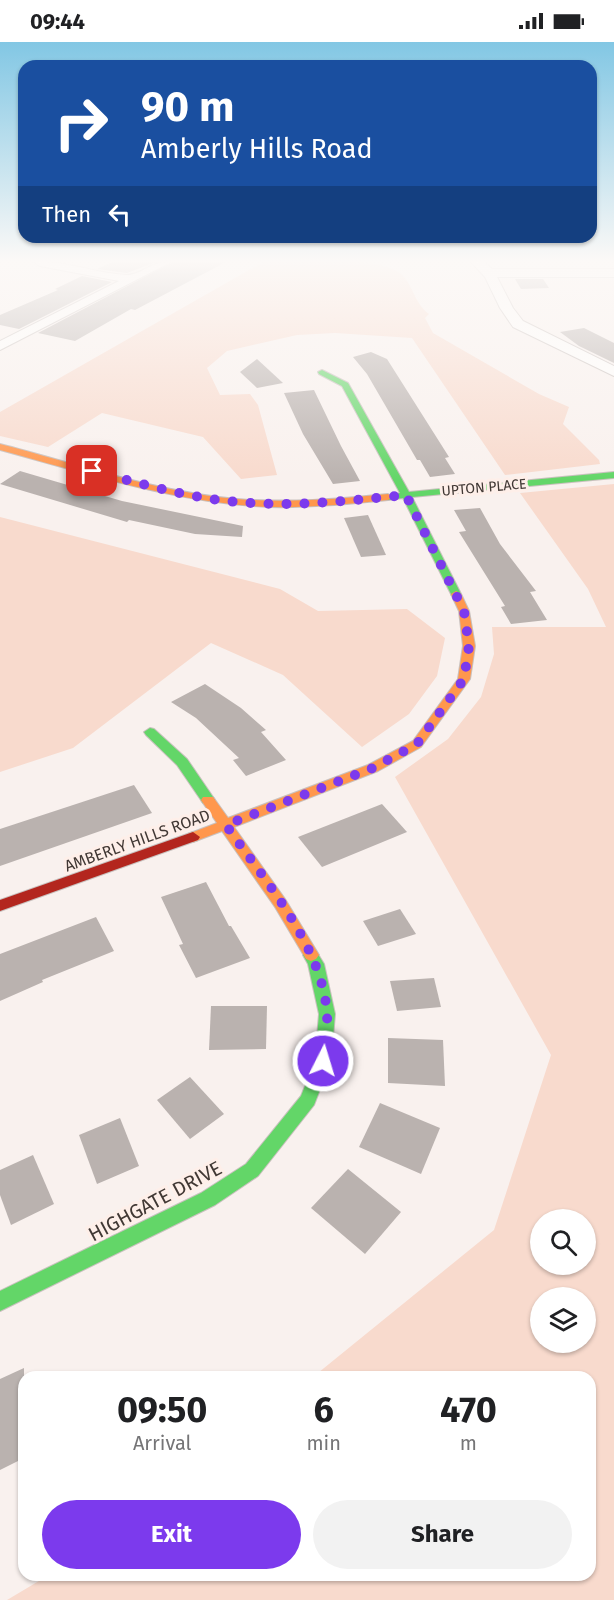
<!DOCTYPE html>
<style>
:root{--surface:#fff;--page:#f2f2f2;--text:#202124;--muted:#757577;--accent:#7c3aed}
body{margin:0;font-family:"Fira Sans",sans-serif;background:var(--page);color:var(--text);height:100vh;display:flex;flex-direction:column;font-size:22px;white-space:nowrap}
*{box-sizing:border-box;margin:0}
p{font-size:20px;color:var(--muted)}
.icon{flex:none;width:33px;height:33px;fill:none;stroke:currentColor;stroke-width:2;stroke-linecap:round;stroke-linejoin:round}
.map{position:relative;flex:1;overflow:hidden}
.details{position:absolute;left:18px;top:1329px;width:578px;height:210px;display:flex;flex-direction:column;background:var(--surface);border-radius:18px;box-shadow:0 2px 4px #0004}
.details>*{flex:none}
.hud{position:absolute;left:18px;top:18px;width:579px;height:183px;border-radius:18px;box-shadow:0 2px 4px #0004;background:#1a4fa0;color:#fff;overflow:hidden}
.buttons{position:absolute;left:530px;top:1167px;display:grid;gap:12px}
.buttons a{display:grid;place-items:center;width:66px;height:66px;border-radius:50%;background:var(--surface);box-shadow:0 2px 4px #0004;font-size:30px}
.pin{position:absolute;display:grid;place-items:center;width:51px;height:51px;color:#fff;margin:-26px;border-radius:12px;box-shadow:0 3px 9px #0006}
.me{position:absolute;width:66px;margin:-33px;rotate:5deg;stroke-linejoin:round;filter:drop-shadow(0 0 4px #0008)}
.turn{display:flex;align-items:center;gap:21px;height:126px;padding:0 24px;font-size:27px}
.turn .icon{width:78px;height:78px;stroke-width:2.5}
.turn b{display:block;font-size:42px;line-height:51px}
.then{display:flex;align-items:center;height:57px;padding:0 24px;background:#0003;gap:12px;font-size:22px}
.eta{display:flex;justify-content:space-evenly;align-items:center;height:102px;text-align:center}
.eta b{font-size:36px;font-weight:700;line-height:42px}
.primary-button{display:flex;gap:12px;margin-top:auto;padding:12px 24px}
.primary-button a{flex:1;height:69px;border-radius:36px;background:var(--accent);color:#fff;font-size:24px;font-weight:700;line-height:69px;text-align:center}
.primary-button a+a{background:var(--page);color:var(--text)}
.status{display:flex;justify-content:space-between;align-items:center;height:42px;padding:0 30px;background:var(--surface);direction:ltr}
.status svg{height:16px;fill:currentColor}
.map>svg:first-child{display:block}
.green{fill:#f8dacd;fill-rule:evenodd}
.building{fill:#bab2af}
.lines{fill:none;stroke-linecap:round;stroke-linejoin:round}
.street-casing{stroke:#c9c1be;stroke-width:2}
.fast-casing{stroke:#c9c1be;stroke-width:2}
.slow-casing{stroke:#c9c1be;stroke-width:2}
.jam-casing{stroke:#c9c1be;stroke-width:2}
.street{fill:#fefdfc;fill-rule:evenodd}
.fast{fill:#63d668;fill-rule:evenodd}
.slow{fill:#ff974d;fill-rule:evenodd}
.jam{fill:#b3261e;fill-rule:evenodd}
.route{stroke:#7c3aed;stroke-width:10;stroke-dasharray:0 18}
.labels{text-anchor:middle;stroke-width:6;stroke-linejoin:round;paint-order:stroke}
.far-street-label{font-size:14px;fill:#413834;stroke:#feefe9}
.street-label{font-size:16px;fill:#413834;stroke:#feefe9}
.near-street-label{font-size:20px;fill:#413834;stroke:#feefe9}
</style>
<div class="status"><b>09:44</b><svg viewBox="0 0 49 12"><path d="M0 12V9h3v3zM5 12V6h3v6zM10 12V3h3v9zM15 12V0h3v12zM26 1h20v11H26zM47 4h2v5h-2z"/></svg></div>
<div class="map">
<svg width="614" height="1558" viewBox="0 0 614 1558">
<rect width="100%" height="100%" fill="#f9f1ee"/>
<g class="green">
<path d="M263,220c31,0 114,-7 137,11 14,12 13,29 29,41l-4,4 8,15 106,61 30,13 -6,17 36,36 1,4 -95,11 -93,-137 -77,-5 -38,2 -70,16 -20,17 13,27 30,-1 8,11 19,70 -36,4 -38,-42 -101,-24 -54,34 -48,-11v-24z"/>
<path d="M614,442v1116h-607l42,-25h541v-198h-277l181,-147 57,-175 -156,-278 53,-38 33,-42 13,-43 -2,-27h114l-18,-38 -68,-96zM540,1178h45v44h-45zM540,1256h45v44h-45z"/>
<path d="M0,475l280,72 38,22 89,-2 38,29 -8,38 -28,38 -47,33 -79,-72 -72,-32 -138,105 -73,24z"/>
</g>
<g class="building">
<path d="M112,220h44l-29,11 -30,-4z"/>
<path d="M173,220h53l-91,48 -4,-1 -56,32 -37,-8z"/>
<path d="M82,234l30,6 -93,47 -19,-4v-10l58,-25 -3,-1z"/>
<path d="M515,237h28l6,9 -28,1z"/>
<path d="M584,286l30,15v20l-35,-17 -19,-14z"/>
<path d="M371,310l16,7 62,98 -4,1 10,16 -25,3 -10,-17h-3l-50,-86 -14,-17z"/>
<path d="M257,317l26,24 -26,5 -17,-16z"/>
<path d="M314,348l27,56 19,35 -27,3 -30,-50 -19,-41z"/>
<path d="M20,429l102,30 121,25 -1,11 -47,-3 -66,-14 -2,2 -127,-38z"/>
<path d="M480,466l20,36 36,47 -6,1 17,28 -36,4 -10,-17 4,-1 -46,-74 7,-1 -12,-21z"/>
<path d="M368,473l18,40 -25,2 -17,-39z"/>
<path d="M205,642l36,24 25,22 -5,2 25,28 -40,16 -13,-16 6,-2 -43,-40 -25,-16z"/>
<path d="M134,743l18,28 -152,53v-37z"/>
<path d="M382,762l25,28 -85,35 -24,-30z"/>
<path d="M206,840l23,44h2l19,32 -54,20 -17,-33 4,-1 -22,-47z"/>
<path d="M400,867l16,25 -38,12 -15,-25z"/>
<path d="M96,875l18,34 -72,29 1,2 -43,19v-47z"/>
<path d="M434,936l7,29 -44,4 -7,-30z"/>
<path d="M211,964h56l-1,43 -57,1z"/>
<path d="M388,996l55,2 2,46 -57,-3z"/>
<path d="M190,1035l34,37 -34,25 -33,-39z"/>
<path d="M380,1061l60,25 -19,46 -62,-27z"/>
<path d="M120,1076l19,48 -42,18 -18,-49z"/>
<path d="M33,1113l21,49 -43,21 -11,-30v-25z"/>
<path d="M348,1127l53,43 -36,42 -54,-46z"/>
<path d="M24,1326v90l-24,12v-91z"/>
</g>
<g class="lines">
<g class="street-casing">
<g id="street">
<path d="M34,220c32,-2 62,12 93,13 14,0 24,-14 44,-13l-171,88v-9l119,-60 -79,-15z"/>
<path d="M471,220h13l8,7h122v8h-117l16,31 10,13 91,45v10l-101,-49 -13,-19 -15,-31z"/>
</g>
</g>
<g class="fast-casing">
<g id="fast">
<path d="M322,328l26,13 61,109 205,-20v6l-202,19 49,97 -1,2h-8l-49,-98 -15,2 -5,-3 17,-4 -58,-107 -23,-12 -1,-2z"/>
<path d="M150,686l4,1 33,30 28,41 -2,3h-10l-26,-38 -31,-30 -2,-3z"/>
<path d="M311,907l5,2 8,13 11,50 -4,47 -17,44 -56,71 -43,29 -215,106v-20l201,-98 45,-29 55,-68 14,-35 4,-47 -11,-50 -5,-9 3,-4z"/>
</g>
</g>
<g class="slow-casing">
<g id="slow">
<path d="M0,402c78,20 156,48 237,55 51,4 101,0 151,-5l5,3 -5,3c-39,4 -79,8 -119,7 -92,-4 -181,-33 -269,-57z"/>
<path d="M456,549l5,3 8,17 6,35 -5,33 -49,68 -43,24 -144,56 51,72 34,56 -3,4 -5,2 -5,-2 -31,-52 -53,-76 -29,11 -7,-5 2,-3 29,-11 -16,-23 2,-3h10l15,21 140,-53 45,-24 45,-62 5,-33 -4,-35 -8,-17z"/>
</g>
</g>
<g class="jam-casing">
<path id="jam" d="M193,790l7,5 -2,3 -198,71v-11z"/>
</g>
<use href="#street" class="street"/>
<use href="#fast" class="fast"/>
<use href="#slow" class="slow"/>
<use href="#jam" class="jam"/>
</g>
<linearGradient id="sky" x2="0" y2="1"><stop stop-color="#82c7e4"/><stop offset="0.5" stop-color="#fcf9f7"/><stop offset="1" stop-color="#fcf9f7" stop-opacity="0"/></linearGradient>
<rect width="614" height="438" fill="url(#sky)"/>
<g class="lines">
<path class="route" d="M92,429c44,11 89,25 135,30 60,7 119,0 179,-6l58,116 5,35 -5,33 -47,65 -44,24 -147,57c37,53 98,123 101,190 1,14 -3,31 -4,46"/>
</g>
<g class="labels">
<g class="far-street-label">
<text transform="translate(484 445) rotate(-5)" y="5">UPTON PLACE</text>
</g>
<g class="street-label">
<text transform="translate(137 798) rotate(-20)" y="6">AMBERLY HILLS ROAD</text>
</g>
<g class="near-street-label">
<text transform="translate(155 1159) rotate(-28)" y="7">HIGHGATE DRIVE</text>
</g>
</g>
</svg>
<div class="buttons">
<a><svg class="icon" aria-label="search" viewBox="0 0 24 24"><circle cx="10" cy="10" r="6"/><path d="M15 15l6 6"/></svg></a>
<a><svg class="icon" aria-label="layers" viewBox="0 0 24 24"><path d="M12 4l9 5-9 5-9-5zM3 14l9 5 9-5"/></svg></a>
</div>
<div class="pin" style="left:92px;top:429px;background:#d93025"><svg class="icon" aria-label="arrive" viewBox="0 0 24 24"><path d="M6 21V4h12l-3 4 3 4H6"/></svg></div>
<svg class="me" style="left:323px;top:1019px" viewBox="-20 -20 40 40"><circle r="17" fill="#7c3aed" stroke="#fff" stroke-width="3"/><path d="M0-11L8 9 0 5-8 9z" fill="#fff"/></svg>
<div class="hud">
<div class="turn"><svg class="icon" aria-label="right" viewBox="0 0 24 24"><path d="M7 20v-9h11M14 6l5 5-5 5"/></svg><div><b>90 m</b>Amberly Hills Road</div></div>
<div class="then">Then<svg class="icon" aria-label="left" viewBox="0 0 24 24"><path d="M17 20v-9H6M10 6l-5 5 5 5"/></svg></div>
</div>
<section class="details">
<div class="eta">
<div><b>09:50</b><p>Arrival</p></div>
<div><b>6</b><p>min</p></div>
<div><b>470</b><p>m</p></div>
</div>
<div class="primary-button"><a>Exit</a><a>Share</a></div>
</section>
</div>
